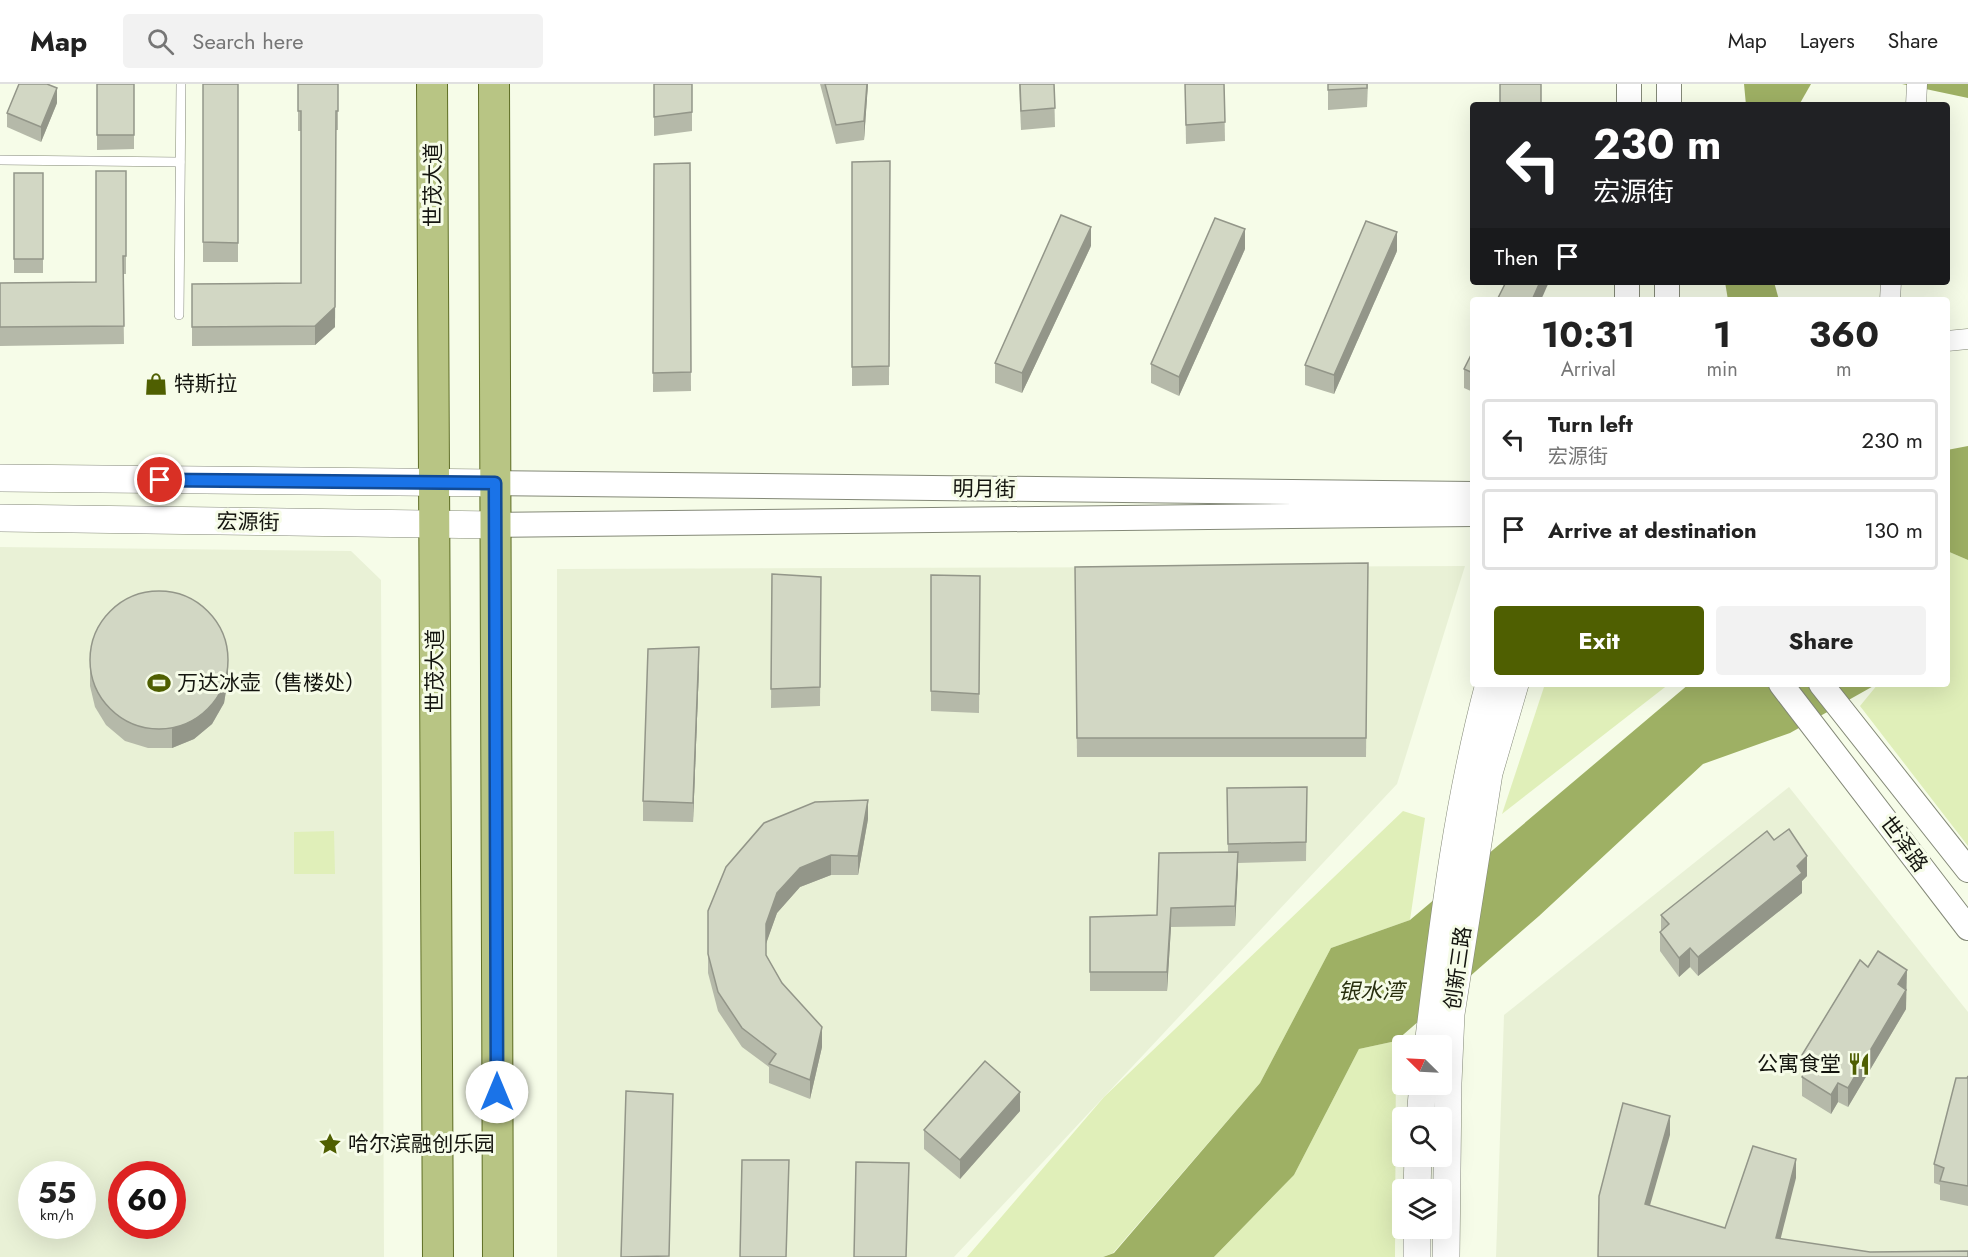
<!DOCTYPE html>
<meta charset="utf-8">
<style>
:root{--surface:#fff;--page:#f2f2f2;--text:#222;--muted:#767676;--line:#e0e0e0;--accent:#4f5f01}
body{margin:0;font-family:Jost,"Noto Sans SC",sans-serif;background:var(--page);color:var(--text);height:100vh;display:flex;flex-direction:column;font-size:22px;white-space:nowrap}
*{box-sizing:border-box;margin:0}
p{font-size:20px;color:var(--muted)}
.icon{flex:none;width:33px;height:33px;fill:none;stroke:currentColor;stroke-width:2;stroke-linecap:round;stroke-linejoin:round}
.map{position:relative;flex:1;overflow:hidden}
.sheet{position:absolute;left:1470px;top:213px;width:480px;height:390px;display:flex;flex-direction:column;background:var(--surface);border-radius:6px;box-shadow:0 6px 24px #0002}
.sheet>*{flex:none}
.banner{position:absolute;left:1470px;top:18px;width:480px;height:183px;border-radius:6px;box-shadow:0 6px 24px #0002;background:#202124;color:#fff;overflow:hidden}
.needle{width:39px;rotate:294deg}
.buttons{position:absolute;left:1392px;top:951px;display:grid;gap:12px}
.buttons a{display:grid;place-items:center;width:60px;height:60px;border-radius:6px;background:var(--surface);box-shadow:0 6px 24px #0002;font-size:30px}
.speed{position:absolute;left:18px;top:1077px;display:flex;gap:12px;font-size:30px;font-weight:700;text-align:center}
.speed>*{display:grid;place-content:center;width:78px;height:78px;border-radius:50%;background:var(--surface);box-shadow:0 6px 24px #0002;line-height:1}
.speed small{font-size:15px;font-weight:400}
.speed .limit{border:9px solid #d22;background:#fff;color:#111}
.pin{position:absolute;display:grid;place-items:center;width:51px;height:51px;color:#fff;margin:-26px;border:3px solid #fff;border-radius:50%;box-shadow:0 2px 6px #0007}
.me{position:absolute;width:66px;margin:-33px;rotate:0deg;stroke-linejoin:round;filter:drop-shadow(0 0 4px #0008)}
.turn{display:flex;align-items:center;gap:21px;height:126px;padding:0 24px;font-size:27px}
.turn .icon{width:78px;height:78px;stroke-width:2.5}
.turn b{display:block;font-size:42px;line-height:51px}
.then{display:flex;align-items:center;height:57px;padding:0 24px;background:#0003;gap:12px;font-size:22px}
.eta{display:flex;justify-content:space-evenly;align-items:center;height:102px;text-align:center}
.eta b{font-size:36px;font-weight:700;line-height:42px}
.cta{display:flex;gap:12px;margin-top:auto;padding:12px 24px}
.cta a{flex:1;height:69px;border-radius:6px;background:var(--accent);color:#fff;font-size:24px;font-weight:700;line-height:69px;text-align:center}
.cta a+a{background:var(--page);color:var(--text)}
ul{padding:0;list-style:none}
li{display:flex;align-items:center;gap:18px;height:81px;margin:0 12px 9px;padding:0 12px;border:3px solid var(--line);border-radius:6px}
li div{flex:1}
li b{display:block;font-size:22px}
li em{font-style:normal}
header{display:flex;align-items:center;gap:36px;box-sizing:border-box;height:84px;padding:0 30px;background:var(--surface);border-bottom:2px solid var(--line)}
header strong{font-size:28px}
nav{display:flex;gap:33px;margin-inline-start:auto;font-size:21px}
.search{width:420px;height:54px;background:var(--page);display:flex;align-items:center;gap:15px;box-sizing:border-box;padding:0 21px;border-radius:6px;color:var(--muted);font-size:22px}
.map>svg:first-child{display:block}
.built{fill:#e9f1d6;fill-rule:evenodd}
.green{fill:#e0efb9}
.water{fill:#9eb064}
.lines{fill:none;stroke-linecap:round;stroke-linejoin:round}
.service-casing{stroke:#848978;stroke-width:10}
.minor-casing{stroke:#848978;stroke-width:21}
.tertiary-casing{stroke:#848978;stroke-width:26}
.secondary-casing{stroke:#848978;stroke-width:28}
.primary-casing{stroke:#5f6e26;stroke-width:32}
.service{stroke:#fff;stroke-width:9}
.minor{stroke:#fff;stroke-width:20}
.tertiary{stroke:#fff;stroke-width:24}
.secondary{stroke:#fff;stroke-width:27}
.primary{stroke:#b8c584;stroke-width:30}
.wall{fill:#b5b9a9}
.shaded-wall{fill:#939689}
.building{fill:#d2d7c4;stroke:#939689;stroke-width:1.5}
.route-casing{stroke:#114b97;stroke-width:15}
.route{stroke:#1a73e8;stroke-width:10}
.labels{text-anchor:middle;stroke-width:6;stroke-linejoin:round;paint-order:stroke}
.street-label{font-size:21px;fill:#14150f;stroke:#f6fce8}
.poi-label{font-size:21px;fill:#14150f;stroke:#f6fce8;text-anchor:start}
.water-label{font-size:22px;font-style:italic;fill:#282f0e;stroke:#f6fce8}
</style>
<header>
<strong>Map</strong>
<div class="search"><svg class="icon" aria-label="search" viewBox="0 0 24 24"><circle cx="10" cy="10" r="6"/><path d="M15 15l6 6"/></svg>Search here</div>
<nav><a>Map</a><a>Layers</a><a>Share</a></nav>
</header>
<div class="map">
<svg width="1968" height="1173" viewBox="0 0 1968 1173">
<rect width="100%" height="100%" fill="#f6fce8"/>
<g class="built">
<path d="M0,463l351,4 30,29 3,677h-384zM32,1090h50v52h-50zM122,1090h50v52h-50z"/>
<path d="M1465,482l-68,218 -443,473h-397v-688z"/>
<path d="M1789,703l179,225v245h-472l8,-242z"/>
</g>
<g class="green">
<path d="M1947,467l21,9v286l-108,-140 18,-22h69z"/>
<path d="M1545,600h124l-167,130z"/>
<path d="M1403,727l22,7 -15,102 -79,28 -71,135 -147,170 -10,4h-136l137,-160z"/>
<path d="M334,747l1,43h-41v-42z"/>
<path d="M1396,957l-1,216h-181l80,-82 65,-126z"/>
</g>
<g class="water">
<path d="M1744,0h67l-12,21h-53z"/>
<path d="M1902,0h66v14z"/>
<path d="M1725,198h49l5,18h-51z"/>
<path d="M1968,362v114l-21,-9v-101z"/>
<path d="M1689,600h188l-87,49 -87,31 -164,152 -143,125 -37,8 -65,126 -80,82h-111l11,-4 146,-170 71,-135 79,-28z"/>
</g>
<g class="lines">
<g class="service-casing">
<g id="service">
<path d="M0,76l180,2"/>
<path d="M179,231l2,-231"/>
</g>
</g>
<g class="minor-casing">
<g id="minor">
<path d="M1916,21l1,-21"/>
<path d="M1890,216l1,-18"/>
<path d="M1947,257l21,-2"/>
</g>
</g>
<g class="tertiary-casing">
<g id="tertiary">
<path d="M1629,21v-21"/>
<path d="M1669,21v-21"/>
<path d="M1627,216v-18"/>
<path d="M1667,216v-18"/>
<path d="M495,399l978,11"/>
<path d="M495,441l978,-11"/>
<path d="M1781,600l187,244"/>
<path d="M1821,600l147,186"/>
</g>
</g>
<g class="secondary-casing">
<g id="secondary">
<path d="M0,394l495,5"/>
<path d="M0,434l495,7"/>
<path d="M1428,962c15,-122 29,-243 61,-362"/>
<path d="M1420,1034l3,-34"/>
<path d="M1417,1106l1,-34"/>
<path d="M1417,1173v-29"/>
<path d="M1446,1173l2,-174 3,-69 38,-241 26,-89"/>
</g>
</g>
<g class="primary-casing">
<g id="primary">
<path d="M432,0l6,1173"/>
<path d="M494,0l4,1173"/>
</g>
</g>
<use href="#service" class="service"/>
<use href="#minor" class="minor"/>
<use href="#tertiary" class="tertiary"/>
<use href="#secondary" class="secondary"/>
<use href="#primary" class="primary"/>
</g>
<g class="wall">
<path d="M97,0h37v65l-37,1z"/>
<rect x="203" y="0" width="35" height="178"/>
<path d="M298,0h40v46h-2l-1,197 -20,18 -123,1v-62l109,-1v-152h-3z"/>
<path d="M654,0h38v47l-38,5z"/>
<path d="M820,0h48l-4,56 -28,4z"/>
<path d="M1019,0h35l1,43 -34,3z"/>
<path d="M1185,0h39l1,57 -39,3z"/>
<path d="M1328,0h40l-1,23 -39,3z"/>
<path d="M57,19l-16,39 -34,-15v-14z"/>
<path d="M890,77l-1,224 -37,1v-224z"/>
<path d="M690,79l1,228 -38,1 1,-228z"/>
<path d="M126,87v103h-3l1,70 -124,2v-63l96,-1z"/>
<rect x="14" y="89" width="29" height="100"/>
<path d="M1091,162l-69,147 -27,-10v-20z"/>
<path d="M1245,165l-66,147 -28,-13v-19z"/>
<path d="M1397,167l-63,143 -29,-9v-20z"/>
<path d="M1473,267v41l-9,-4v-19z"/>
<path d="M1368,479l-2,194h-289l-2,-190z"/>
<path d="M772,490l49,3 -1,129 -49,2z"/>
<path d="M931,491l49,1 -1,137 -48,-2z"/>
<path d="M90,583l138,12 -4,24 -12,21 -18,15 -22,9h-24l-23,-7 -19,-16 -11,-18 -5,-21z"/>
<path d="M699,583l-6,155 -50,-1v-20z"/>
<path d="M1307,703l-1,74 -68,2 -3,63 -64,1 -4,64h-77v-74l67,-2 71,-63 -1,-64z"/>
<path d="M868,735l-10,56h-27l-31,12 -23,26 -11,30v12l16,28 40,64 -12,52 -41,-16v-16l-27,-20 -24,-36 -10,-38v-62z"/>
<path d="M1774,756l33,36 -5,5v12l-104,83 -8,-9 -11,10 -19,-26v-19l1,-1v-16z"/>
<path d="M1868,883l39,22 -1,2v18l-58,98 -10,-5 -7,12 -29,-18v-19l1,-2 -1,-20z"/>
<path d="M1968,992v130l-28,-6v-15l-6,-2v-19z"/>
<path d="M1020,1027l-60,68 -36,-30v-19z"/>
</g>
<g class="shaded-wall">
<path d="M867,0h1l-4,56v-19z"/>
<path d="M57,4v15l-16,39v-15z"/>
<path d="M336,27l-1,216 -20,18v-19z"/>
<path d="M1091,143v19l-69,147v-20z"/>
<path d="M1245,145v20l-66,147v-19z"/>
<path d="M1397,148v19l-63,143v-19z"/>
<path d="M1540,198h9l-8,18h-9z"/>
<path d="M699,563v20l-6,155v-19z"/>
<path d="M228,576v19l-4,24 -12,21 -18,15 -22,9v-19z"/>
<path d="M868,716v19l-10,56v-19z"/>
<path d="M1238,768v19l-3,55v-20z"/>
<path d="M831,771v20l-31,12 -23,26 -11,31v-20l11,-31 23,-25z"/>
<path d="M1807,772v20l-5,5v12l-104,83v-19z"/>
<path d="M1171,824v19l-4,64v-19z"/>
<path d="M1690,864v19l-11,10v-19z"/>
<path d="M1907,886l-1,39 -58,98v-19l50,-104z"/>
<path d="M822,943v20l-12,52v-19z"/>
<path d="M1838,999v19l-7,12v-19z"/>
<path d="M1020,1008v19l-60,68v-19z"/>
<path d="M1670,1032v19l-25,88v-19z"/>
<path d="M1796,1075v19l-20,79v-19z"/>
</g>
<g class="building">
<path d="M19,0h28l10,4 -16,39 -34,-14z"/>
<rect x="97" y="0" width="37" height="51"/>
<path d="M203,0h35v159l-35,-1z"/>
<path d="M298,0h40v27h-2l-1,196 -20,19 -123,1v-43l109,-1v-172h-3z"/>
<path d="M654,0h38v28l-38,5z"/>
<path d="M825,0h42l-3,37 -28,4z"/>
<path d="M1020,0h34l1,24 -34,3z"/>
<path d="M1185,0h39l1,38 -39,3z"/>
<path d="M1328,0h39v4l-39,2z"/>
<rect x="1500" y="0" width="41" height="21"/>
<path d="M890,77l-1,205 -37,1v-205z"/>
<path d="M690,79l1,209 -38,1 1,-209z"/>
<path d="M96,87h30v85h-3l1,70 -124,1v-44l96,-1z"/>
<rect x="14" y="89" width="29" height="86"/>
<path d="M1061,131l30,12 -69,146 -27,-10z"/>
<path d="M1215,134l30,11 -66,148 -28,-13z"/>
<path d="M1366,137l31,11 -63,143 -29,-10z"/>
<path d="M1506,198h34l-8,18h-35z"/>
<path d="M1473,267v22l-9,-4z"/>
<path d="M1368,479l-2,175h-289l-2,-171z"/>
<path d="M772,490l49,3 -1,110 -49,2z"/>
<path d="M931,491l49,1 -1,118 -48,-3z"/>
<circle cx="159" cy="576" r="69"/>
<path d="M699,563l-6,156 -50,-2 5,-152z"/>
<path d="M1307,703l-1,55 -78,2 -1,-56z"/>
<path d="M868,716l-10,56 -27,-1 -31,13 -23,25 -11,31v31l16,28 40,44 -12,53 -41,-16 7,-10 -34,-26 -24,-36 -10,-38v-43l18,-44 38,-44 51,-21z"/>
<path d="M1789,745l18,27 -10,10 5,7 -104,84 -8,-9 -11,10 -19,-26 9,-8 -8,-9 106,-84 7,9z"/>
<path d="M1238,768l-3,54 -64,2 -4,64h-77v-55l67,-2 2,-62z"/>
<path d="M1878,867l29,19 -9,14 8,6 -58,98 -10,-5 -7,12 -29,-18 7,-14 -7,-8 58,-95 8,7z"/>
<path d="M985,977l35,31 -60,68 -36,-30z"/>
<path d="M1968,992v110l-28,-5 4,-13 -10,-4 22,-86h11z"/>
<path d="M626,1007l47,3 -4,162 -48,1z"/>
<path d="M1623,1019l47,13 -25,88 80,24 28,-82 43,13 -20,79 94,14 98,-1v6h-370l1,-61z"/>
<path d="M742,1076h47l-3,97h-46z"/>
<path d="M856,1078l53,1 -3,94h-52z"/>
</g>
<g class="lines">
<g class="route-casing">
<path id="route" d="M160,396l335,3 2,609"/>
</g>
<use href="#route" class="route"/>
</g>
<defs>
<g id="shop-bare" transform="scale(1.8)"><path d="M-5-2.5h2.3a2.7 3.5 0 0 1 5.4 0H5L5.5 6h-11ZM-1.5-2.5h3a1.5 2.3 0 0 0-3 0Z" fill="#4f5f01" stroke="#f6fce8" stroke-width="2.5" paint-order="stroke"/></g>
<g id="stadium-bare" transform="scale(1.8)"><path d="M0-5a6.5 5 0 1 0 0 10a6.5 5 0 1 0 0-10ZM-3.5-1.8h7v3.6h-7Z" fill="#4f5f01" stroke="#f6fce8" stroke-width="2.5" paint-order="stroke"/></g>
<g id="restaurant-bare" transform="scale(1.8)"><path d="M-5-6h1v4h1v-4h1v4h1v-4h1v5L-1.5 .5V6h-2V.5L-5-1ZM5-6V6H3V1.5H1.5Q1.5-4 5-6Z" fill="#4f5f01" stroke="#f6fce8" stroke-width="2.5" paint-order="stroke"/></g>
<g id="sight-bare" transform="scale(1.8)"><path d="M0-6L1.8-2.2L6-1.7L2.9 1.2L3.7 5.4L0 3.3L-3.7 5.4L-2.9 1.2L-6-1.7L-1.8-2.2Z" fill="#4f5f01" stroke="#f6fce8" stroke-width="2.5" paint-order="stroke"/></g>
</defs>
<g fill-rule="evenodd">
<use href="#shop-bare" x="156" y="300"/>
<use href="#stadium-bare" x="159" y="599"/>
<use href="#restaurant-bare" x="1859" y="980"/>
<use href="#sight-bare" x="330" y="1060"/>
</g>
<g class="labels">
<g class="street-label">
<text transform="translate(433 101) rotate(-90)" y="7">世茂大道</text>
<text transform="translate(984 405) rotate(1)" y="7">明月街</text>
<text transform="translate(248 438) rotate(1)" y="7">宏源街</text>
<text transform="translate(435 587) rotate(-90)" y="7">世茂大道</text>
<text transform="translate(1904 760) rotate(53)" y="7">世泽路</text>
<text transform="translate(1458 884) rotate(-82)" y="7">创新三路</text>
</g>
<g class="poi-label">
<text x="174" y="307">特斯拉</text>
<text x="177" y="606">万达冰壶（售楼处）</text>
<text x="1841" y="987" text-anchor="end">公寓食堂</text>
<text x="348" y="1067">哈尔滨融创乐园</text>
</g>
<g class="water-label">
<text x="1371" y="915">银水湾</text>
</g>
</g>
</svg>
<div class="buttons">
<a><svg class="needle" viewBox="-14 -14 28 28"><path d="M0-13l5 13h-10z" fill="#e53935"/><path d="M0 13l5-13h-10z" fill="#767676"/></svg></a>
<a><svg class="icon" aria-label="search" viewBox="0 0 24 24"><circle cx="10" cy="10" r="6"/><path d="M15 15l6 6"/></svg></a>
<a><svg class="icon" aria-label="layers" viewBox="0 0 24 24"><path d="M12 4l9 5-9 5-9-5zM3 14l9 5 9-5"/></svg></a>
</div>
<div class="speed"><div>55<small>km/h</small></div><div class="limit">60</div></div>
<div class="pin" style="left:160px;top:396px;background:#d93025"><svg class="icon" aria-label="arrive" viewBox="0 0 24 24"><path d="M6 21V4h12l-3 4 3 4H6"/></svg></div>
<svg class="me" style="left:497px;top:1008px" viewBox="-20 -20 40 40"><circle r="19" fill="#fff"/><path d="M0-13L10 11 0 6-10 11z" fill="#1a73e8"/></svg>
<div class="banner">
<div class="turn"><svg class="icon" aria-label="left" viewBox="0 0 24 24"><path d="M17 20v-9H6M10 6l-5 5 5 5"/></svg><div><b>230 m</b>宏源街</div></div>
<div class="then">Then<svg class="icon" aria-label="arrive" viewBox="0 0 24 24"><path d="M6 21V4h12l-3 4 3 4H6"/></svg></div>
</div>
<section class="sheet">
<div class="eta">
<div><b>10:31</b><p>Arrival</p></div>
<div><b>1</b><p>min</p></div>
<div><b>360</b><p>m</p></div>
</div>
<ul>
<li><svg class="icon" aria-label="left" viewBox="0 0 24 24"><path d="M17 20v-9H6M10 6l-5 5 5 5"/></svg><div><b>Turn left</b><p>宏源街</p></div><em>230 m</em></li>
<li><svg class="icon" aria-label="arrive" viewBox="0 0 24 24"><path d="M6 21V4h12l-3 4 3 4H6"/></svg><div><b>Arrive at destination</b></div><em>130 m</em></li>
</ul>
<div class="cta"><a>Exit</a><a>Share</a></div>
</section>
</div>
